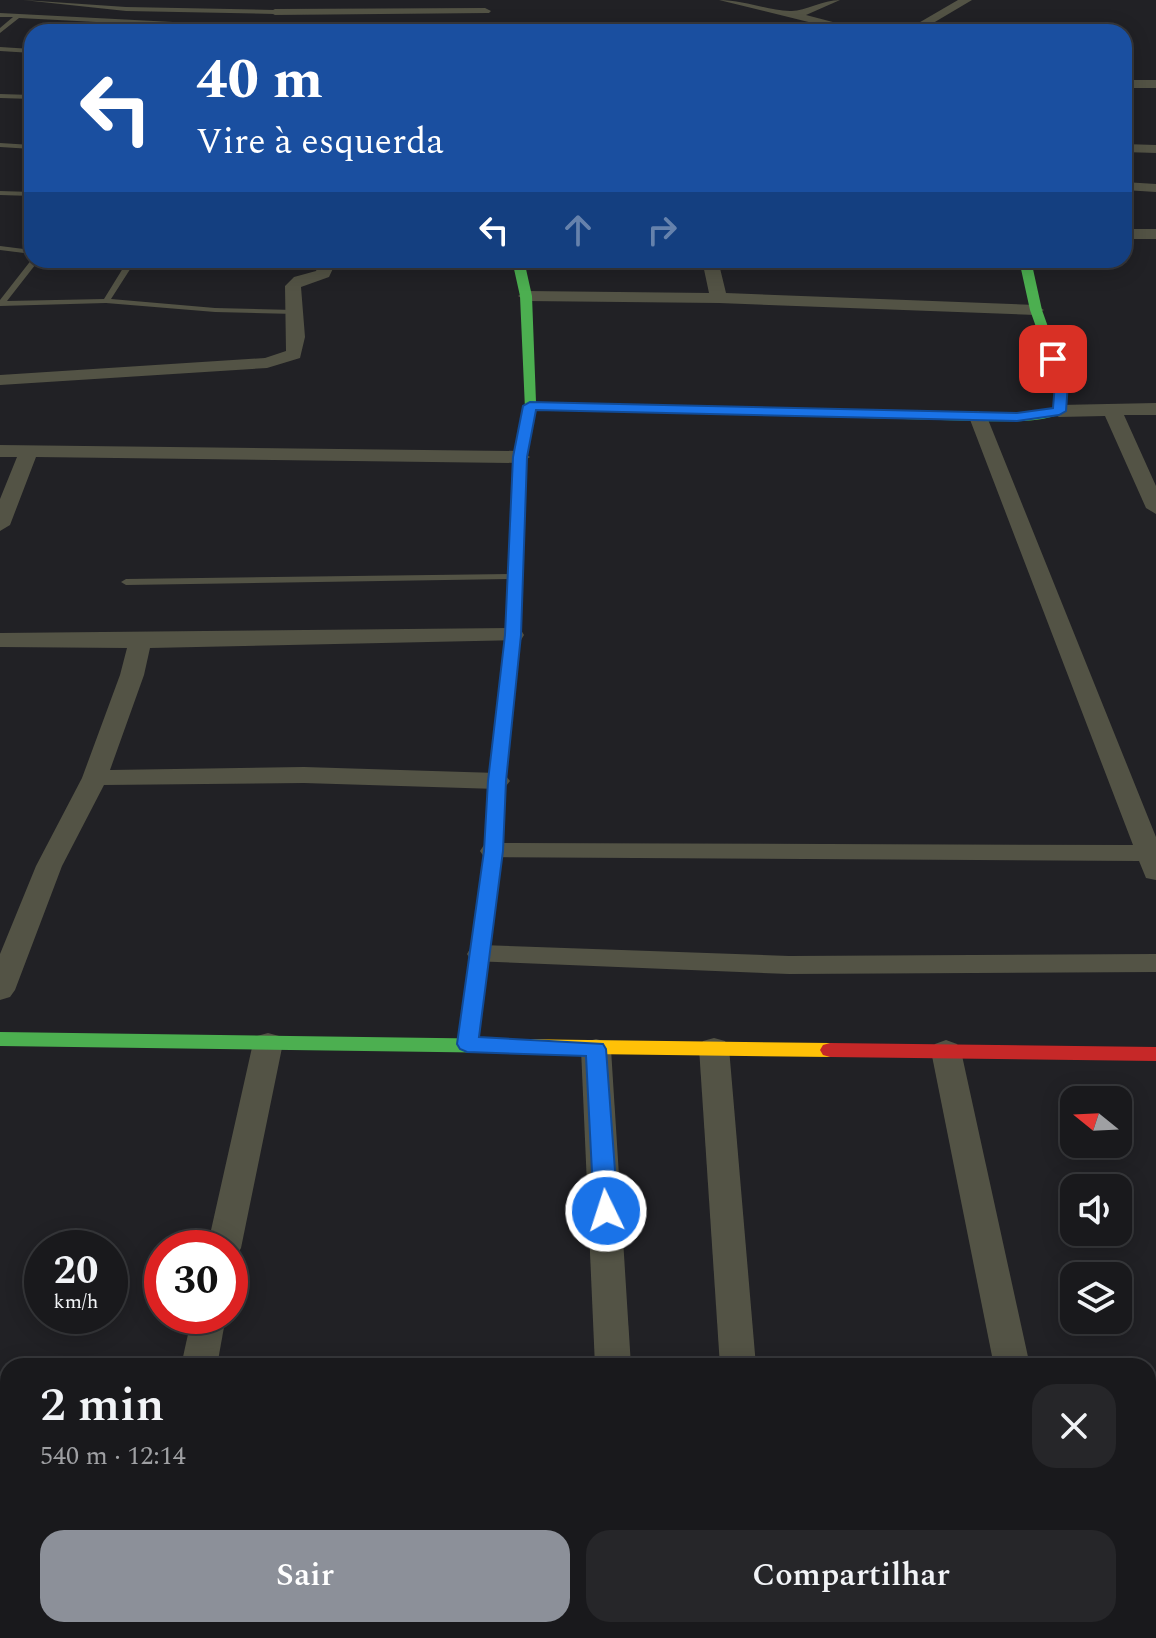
<!DOCTYPE html>
<html lang="pt">
<meta charset="utf-8">
<style>
:root{--surface:#19191c;--page:#262629;--text:#f1f3f6;--muted:#9fa0a3;--line:#37383b;--accent:#8c9099}
body{margin:0;font-family:Spectral,serif;background:var(--page);color:var(--text);height:100vh;display:flex;flex-direction:column;font-size:30px;white-space:nowrap}
*{box-sizing:border-box;margin:0}
p{font-size:26px;color:var(--muted)}
.icon{flex:none;width:44px;height:44px;fill:none;stroke:currentColor;stroke-width:2;stroke-linecap:round;stroke-linejoin:round}
.map{position:relative;flex:1;overflow:hidden}
.side{position:absolute;left:0px;top:1358px;width:1156px;height:280px;display:flex;flex-direction:column;background:var(--surface);border-radius:24px 24px 0 0;box-shadow:0 4px 20px #0003,0 0 0 2px var(--line)}
.side>*{flex:none}
.guide{position:absolute;left:24px;top:24px;width:1108px;height:244px;border-radius:24px;box-shadow:0 4px 20px #0003,0 0 0 2px var(--line);background:#1a4fa0;color:#fff;overflow:hidden}
.needle{width:52px;rotate:288deg}
.controls{position:absolute;left:1060px;top:1086px;display:grid;gap:16px}
.controls a{display:grid;place-items:center;width:72px;height:72px;border-radius:16px;background:var(--surface);box-shadow:0 4px 20px #0003,0 0 0 2px var(--line);font-size:40px}
.speed{position:absolute;left:24px;top:1230px;display:flex;gap:16px;font-size:40px;font-weight:700;text-align:center}
.speed>*{display:grid;place-content:center;width:104px;height:104px;border-radius:50%;background:var(--surface);box-shadow:0 4px 20px #0003,0 0 0 2px var(--line);line-height:1}
.speed small{font-size:20px;font-weight:400}
.speed .limit{border:12px solid #d22;background:#fff;color:#111}
.pin{position:absolute;display:grid;place-items:center;width:68px;height:68px;color:#fff;margin:-34px;border-radius:16px;box-shadow:0 4px 12px #0006}
.me{position:absolute;width:88px;margin:-44px;rotate:356deg;stroke-linejoin:round;filter:drop-shadow(0 0 6px #0008)}
.turn{display:flex;align-items:center;gap:28px;height:168px;padding:0 40px;font-size:36px}
.turn .icon{width:104px;height:104px;stroke-width:2.5}
.turn b{display:block;font-size:56px;line-height:68px}
.lanes{display:flex;align-items:center;height:76px;padding:0 40px;background:#0003;justify-content:center;gap:40px;direction:ltr}
.lanes .off{opacity:.35}
.round{display:grid;place-items:center;flex:none;width:84px;height:84px;border-radius:24px;background:var(--page)}
.head{display:flex;align-items:center;justify-content:space-between;height:136px;padding:0 40px}
h1{font-size:48px;font-weight:600;line-height:60px}
.button{display:flex;gap:16px;margin-top:auto;padding:16px 40px}
.button a{flex:1;height:92px;border-radius:24px;background:var(--accent);color:#fff;font-size:32px;font-weight:600;line-height:92px;text-align:center}
.button a+a{background:var(--page);color:var(--text)}
.map>svg:first-child{display:block}
.lines{fill:none;stroke-linecap:round;stroke-linejoin:round}
.lane{fill:#535345;fill-rule:evenodd}
.street{fill:#535345;fill-rule:evenodd}
.fast{fill:#4caf50;fill-rule:evenodd}
.slow{fill:#ffc107;fill-rule:evenodd}
.jam{fill:#c62828;fill-rule:evenodd}
.route{fill:#1a73e8;stroke:#114b97;stroke-width:2}
</style>
<div class="map">
<svg width="1156" height="1638" viewBox="0 0 1156 1638">
<rect width="100%" height="100%" fill="#212125"/>
<g class="lines">
<g class="lane">
<path d="M23,0l103,7 149,3 3,2 -3,2 -149,-3z"/>
<path d="M0,13l173,9 28,5 5,5 -33,-6 -154,-8 -19,15v-5l13,-11h-13z"/>
<path d="M0,47l32,2v4l-32,-2z"/>
<path d="M0,94l32,1v4l-32,-1z"/>
<path d="M0,143l32,2v4l-32,-2z"/>
<path d="M0,191l32,1v4l-32,-1z"/>
<path d="M0,246l32,4v4l-32,-4z"/>
<path d="M32,259l7,1 -32,41 97,-2 24,-39h8l-25,39 104,9 80,2 4,2 -4,2 -80,-2 -109,-9 -106,3v-6z"/>
<path d="M513,574l5,3 -1,2 -391,6 -5,-3 5,-3z"/>
</g>
<g class="street">
<path d="M719,0c25,0 47,10 71,11 14,1 32,-11 50,-11l-34,15 65,17h-22z"/>
<path d="M958,0h14l-54,32h-15z"/>
<path d="M485,8l6,3 -2,2 -214,2 -6,-3 6,-3z"/>
<rect x="1124" y="80" width="32" height="8"/>
<path d="M1124,144l32,1v8l-32,-1z"/>
<path d="M1124,182l32,2v8l-32,-2z"/>
<rect x="1124" y="229" width="32" height="10"/>
<path d="M321,260h16l-8,17 -28,10 4,50 -5,21 -33,10 -267,17v-10l265,-17 21,-7 -1,-65 9,-9 22,-6z"/>
<path d="M702,260h16l8,33 310,12 8,5 -8,5 -317,-12 -193,-2 -8,-5 8,-5 183,2z"/>
<path d="M1156,403v12h-32l32,71v28l-10,-6 -41,-92 -46,1 -9,-6 9,-6z"/>
<path d="M978,411l9,6 169,420v43l-10,-2 -7,-17 -655,-4 -4,-6 4,-6 9,-2 640,2 -164,-428z"/>
<path d="M0,445l520,6 10,6 -10,6 -484,-6 -26,68 -10,6v-32l17,-42h-17z"/>
<path d="M513,628l8,2 3,5 -3,5 -371,8 -6,27 -34,95 194,-3 193,6 9,3 4,5 -4,5 -9,3 -193,-6 -200,2 -42,81 -47,124 -5,7 -10,3v-46l36,-88 46,-88 38,-103 7,-27 -127,-1v-14z"/>
<path d="M481,945l308,11 367,-2v18l-367,2 -318,-13 -4,-7 4,-7z"/>
<path d="M268,1033l11,3 4,7 -42,205 -5,9 -6,2v-11h-23l46,-205 4,-7z"/>
<path d="M714,1038l11,3 4,7 27,318h-36l-21,-318 4,-7z"/>
<path d="M596,1039l11,3 4,7 20,317h-36l-14,-317 4,-7z"/>
<path d="M946,1040l11,4 4,7 69,315h-36l-63,-315 4,-7z"/>
<path d="M192,1316h34l-9,50h-36z"/>
<path d="M122,1630h40l-2,8h-40z"/>
<path d="M619,1630h40l1,8h-40z"/>
<path d="M1047,1630h40l2,8h-40z"/>
</g>
<g class="fast">
<path d="M512,260h12l8,36 4,106 442,11h39l36,-5 3,-25 -26,-73 -11,-50h12l11,50 26,73 -3,28c-18,13 -64,10 -87,10l-453,-12 -5,-113z"/>
<path d="M0,1032l511,7 7,2 3,5 -3,5 -7,2 -511,-7z"/>
</g>
<g class="slow">
<path d="M530,402l6,4 -9,51 -6,178 -15,146 -4,70 -25,193 -3,5h-14l-3,-5 27,-193 4,-70 17,-146 8,-178 11,-51z"/>
<path d="M511,1039l319,4 7,2 3,5 -3,5 -7,2 -319,-4 -7,-2 -3,-5 3,-5z"/>
</g>
<path class="jam" d="M830,1043l326,4v14l-326,-4 -7,-2 -3,-5 3,-5z"/>
</g>
<path class="route" d="M1049,356h9l10,27 -2,28 -7,4 -42,6 -481,-11 -9,47 -6,178 -15,146 -3,70 -24,186 124,7 3,5 12,162 -4,7 -8,2 -8,-2 -4,-7 -8,-155 -119,-4 -7,-3 -3,-5 27,-193 4,-70 17,-146 8,-178 10,-51 7,-4 487,11 36,-5 2,-25 -8,-24z"/>
</svg>
<div class="controls">
<a><svg class="needle" viewBox="-14 -14 28 28"><path d="M0-13l5 13h-10z" fill="#e53935"/><path d="M0 13l5-13h-10z" fill="#9fa0a3"/></svg></a>
<a><svg class="icon" aria-label="sound" viewBox="0 0 24 24"><path d="M4 9h4l5-4v14l-5-4H4zM17 9q2 3 0 6"/></svg></a>
<a><svg class="icon" aria-label="layers" viewBox="0 0 24 24"><path d="M12 4l9 5-9 5-9-5zM3 14l9 5 9-5"/></svg></a>
</div>
<div class="speed"><div>20<small>km/h</small></div><div class="limit">30</div></div>
<div class="pin" style="left:1053px;top:359px;background:#d93025"><svg class="icon" aria-label="arrive" viewBox="0 0 24 24"><path d="M6 21V4h12l-3 4 3 4H6"/></svg></div>
<svg class="me" style="left:606px;top:1211px" viewBox="-20 -20 40 40"><circle r="17" fill="#1a73e8" stroke="#fff" stroke-width="3"/><path d="M0-11L8 9 0 5-8 9z" fill="#fff"/></svg>
<div class="guide">
<div class="turn"><svg class="icon" aria-label="left" viewBox="0 0 24 24"><path d="M17 20v-9H6M10 6l-5 5 5 5"/></svg><div><b>40 m</b>Vire à esquerda</div></div>
<div class="lanes"><svg class="icon" aria-label="left" viewBox="0 0 24 24"><path d="M17 20v-9H6M10 6l-5 5 5 5"/></svg><svg class="icon off" aria-label="ahead" viewBox="0 0 24 24"><path d="M12 20V5M6 11l6-6 6 6"/></svg><svg class="icon off" aria-label="right" viewBox="0 0 24 24"><path d="M7 20v-9h11M14 6l5 5-5 5"/></svg></div>
</div>
<section class="side">
<div class="head"><div><h1>2 min</h1><p>540 m · 12:14</p></div><a class="round"><svg class="icon" aria-label="close" viewBox="0 0 24 24"><path d="M6 6l12 12M18 6L6 18"/></svg></a></div>
<div class="button"><a>Sair</a><a>Compartilhar</a></div>
</section>
</div>
